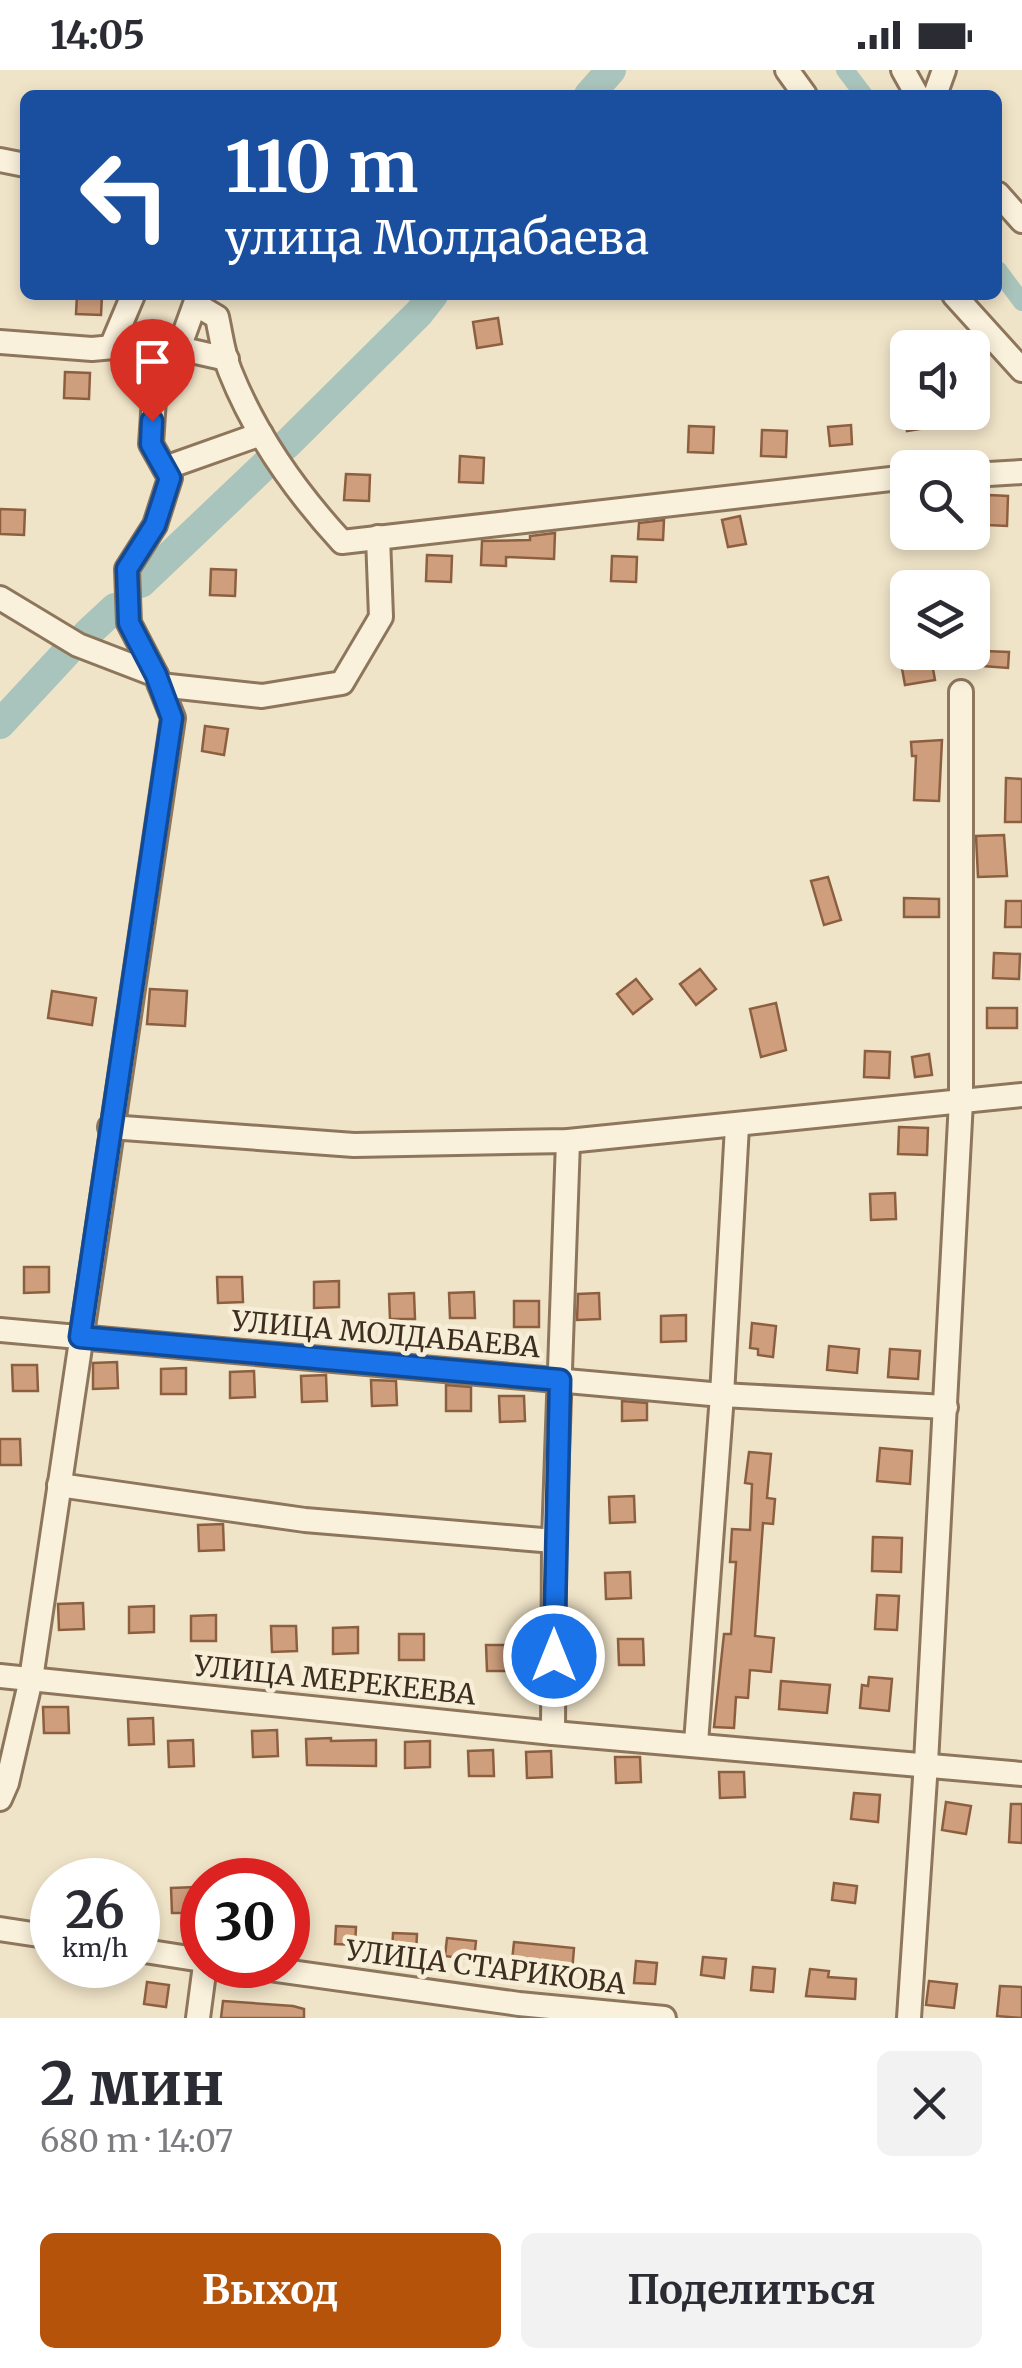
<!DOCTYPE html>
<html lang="ru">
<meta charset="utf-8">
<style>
:root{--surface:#fff;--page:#f2f2f3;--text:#2b2b33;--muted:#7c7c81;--accent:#b45309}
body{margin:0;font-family:Merriweather,serif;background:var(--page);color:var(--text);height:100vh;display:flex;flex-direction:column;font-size:38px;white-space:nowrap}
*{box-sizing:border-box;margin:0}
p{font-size:32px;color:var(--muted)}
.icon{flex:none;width:55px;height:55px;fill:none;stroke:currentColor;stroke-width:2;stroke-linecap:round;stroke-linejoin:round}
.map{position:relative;height:1948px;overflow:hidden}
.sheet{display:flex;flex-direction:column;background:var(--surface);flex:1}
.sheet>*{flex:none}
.top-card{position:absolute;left:20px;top:20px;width:982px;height:210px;border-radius:15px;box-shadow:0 5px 15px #0003;background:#1a4fa0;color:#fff;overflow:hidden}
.fabs{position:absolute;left:890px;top:260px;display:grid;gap:20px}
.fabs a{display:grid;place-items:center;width:100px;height:100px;border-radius:15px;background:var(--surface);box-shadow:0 5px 15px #0003;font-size:50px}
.speed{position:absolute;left:30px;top:1788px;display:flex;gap:20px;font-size:50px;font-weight:700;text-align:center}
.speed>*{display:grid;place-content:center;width:130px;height:130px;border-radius:50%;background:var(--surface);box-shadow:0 5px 15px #0003;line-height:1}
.speed small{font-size:25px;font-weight:400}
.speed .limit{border:15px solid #d22;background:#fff;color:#111}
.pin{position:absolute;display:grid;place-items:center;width:85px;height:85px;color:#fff;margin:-102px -42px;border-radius:50% 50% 50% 0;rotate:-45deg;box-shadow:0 0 10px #0007}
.pin .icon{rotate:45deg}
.me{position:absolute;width:110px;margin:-55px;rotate:0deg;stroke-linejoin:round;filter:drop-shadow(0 0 8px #0008)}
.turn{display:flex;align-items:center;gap:35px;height:210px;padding:0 40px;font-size:45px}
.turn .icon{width:130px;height:130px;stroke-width:2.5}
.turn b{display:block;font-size:70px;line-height:85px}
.round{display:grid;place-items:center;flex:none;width:105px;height:105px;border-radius:15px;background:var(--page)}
.summary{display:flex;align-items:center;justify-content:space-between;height:170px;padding:0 40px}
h1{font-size:60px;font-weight:700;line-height:75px}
.action{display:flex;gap:20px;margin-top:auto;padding:20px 40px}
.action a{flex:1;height:115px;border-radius:15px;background:var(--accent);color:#fff;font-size:40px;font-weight:700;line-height:115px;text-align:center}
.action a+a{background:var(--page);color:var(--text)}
.status{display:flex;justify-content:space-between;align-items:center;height:70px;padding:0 50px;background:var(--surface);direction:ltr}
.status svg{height:28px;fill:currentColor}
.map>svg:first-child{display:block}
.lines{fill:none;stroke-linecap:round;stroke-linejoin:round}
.canal{stroke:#a9c4bc;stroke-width:18}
.river{stroke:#a9c4bc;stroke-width:30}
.building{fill:#cf9f7d;stroke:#8d5f41;stroke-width:2.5}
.minor-casing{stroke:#8d765c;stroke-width:28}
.minor{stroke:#faf1dc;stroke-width:22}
.route-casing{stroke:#114b97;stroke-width:25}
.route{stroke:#1a73e8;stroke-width:18}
.labels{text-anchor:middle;stroke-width:9;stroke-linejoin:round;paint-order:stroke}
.street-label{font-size:28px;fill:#3d2e20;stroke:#f7eed8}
</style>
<div class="status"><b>14:05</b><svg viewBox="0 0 49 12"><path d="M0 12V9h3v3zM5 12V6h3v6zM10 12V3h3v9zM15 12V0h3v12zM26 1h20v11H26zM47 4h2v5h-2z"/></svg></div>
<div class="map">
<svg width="1022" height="1948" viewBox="0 0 1022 1948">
<rect width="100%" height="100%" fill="#f0e4c8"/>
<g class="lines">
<g class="canal">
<path d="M845,0l19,25"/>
<path d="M998,200l24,32"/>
</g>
<g class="river">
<path d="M589,25l22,-25"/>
<path d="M286,375l133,-132 14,-18"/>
<path d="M141,513l123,-117"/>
<path d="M87,564l28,-26"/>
<path d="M0,654l66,-71"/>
</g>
</g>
<g class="building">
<path d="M77,225h25l-1,20 -25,-1z"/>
<path d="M498,248l4,26 -25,4 -4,-26z"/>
<path d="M65,302l25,1 -1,26 -25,-1z"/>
<path d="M904,342h26l2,15 -25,4z"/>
<path d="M851,355l1,19 -22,2 -2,-19z"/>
<path d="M689,356l25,1 -1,26 -25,-1z"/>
<path d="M762,360l25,1 -1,26 -25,-1z"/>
<path d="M460,386l24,2 -1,25 -24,-1z"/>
<path d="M346,404l24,1 -1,26 -25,-1z"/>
<path d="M989,425l19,1 -1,30 -19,-1z"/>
<path d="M0,439l25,1 -1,25 -24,-1z"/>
<path d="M740,446l6,28 -18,3 -6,-27z"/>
<path d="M664,450l-1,20 -25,-1 1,-16z"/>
<path d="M555,463l-1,26 -48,-2v9l-25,-1 1,-24 48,-1v-4z"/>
<path d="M427,485l25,1 -1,26 -25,-1z"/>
<path d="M612,486l25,1 -1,25 -25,-1z"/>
<path d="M211,499l25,1 -1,26 -25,-1z"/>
<path d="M984,581l25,1 -1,16 -25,-2z"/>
<path d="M899,582h31l5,28 -30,5z"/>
<path d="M205,656l23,3 -4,26 -22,-4z"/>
<path d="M942,670l-3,61 -25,-1 2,-44h-4l-1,-14z"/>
<path d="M1006,708l16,1v43h-17z"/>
<path d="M1004,765l3,41 -29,1 -2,-41z"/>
<path d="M828,807l13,43 -17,5 -13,-44z"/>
<path d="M904,828l35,1v18h-35z"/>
<path d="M1006,831h16v26h-17z"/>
<path d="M994,883l26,1 -1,25 -26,-1z"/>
<path d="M700,899l16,20 -20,16 -16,-21z"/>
<path d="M636,909l16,20 -19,15 -16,-20z"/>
<path d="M150,919l37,2 -2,35 -38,-2z"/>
<path d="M52,921l44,7 -4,27 -44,-7z"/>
<path d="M776,933l10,47 -25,7 -11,-48z"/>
<rect x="987" y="938" width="30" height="20"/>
<path d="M865,981l25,1 -1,26 -25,-1z"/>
<path d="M929,984l3,21 -17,2 -3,-20z"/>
<path d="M899,1057l29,1 -1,27 -29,-1z"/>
<path d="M895,1123l1,26 -25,1 -1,-26z"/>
<path d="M24,1197h25v25l-25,1z"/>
<path d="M217,1207h25l1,25 -25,1z"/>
<path d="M339,1211v26l-25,1v-26z"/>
<path d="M474,1222l1,26h-25l-1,-25z"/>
<path d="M414,1223l1,26h-25l-1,-25z"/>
<path d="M599,1223l1,26 -23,1 1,-26z"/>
<rect x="514" y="1231" width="25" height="26"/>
<path d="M686,1245v26l-25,1v-26z"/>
<path d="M752,1253l24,3 -3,31 -15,-2v-6l-8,-1z"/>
<path d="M829,1276l30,3 -2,24 -30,-3z"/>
<path d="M890,1279l30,2 -2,28 -30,-2z"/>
<path d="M117,1292l1,26 -25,1v-26z"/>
<path d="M12,1295h25l1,26h-25z"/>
<path d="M186,1298v26h-25v-25z"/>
<path d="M254,1301l1,26 -25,1v-26z"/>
<path d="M326,1305l1,26 -25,1 -1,-26z"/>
<path d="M371,1310l25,1 1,24 -25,1z"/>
<path d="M446,1315l25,2v24h-25z"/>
<path d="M499,1326h25l1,25 -25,1z"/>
<path d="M622,1331l25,2v17l-25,1z"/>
<path d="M0,1369h20l1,26h-21z"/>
<path d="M880,1378l32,3 -2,33 -33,-3z"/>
<path d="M749,1382l22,2 -4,44 8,1 -2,25 -10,-1 -8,113 19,2 -3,34 -21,-2 -2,28 -12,-1 -2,31 -20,-1 10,-93h7l5,-72h-6l2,-33 18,1 2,-46 -7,-1z"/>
<path d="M634,1426l1,26 -25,1 -1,-26z"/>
<path d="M223,1454l1,26 -25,1 -1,-26z"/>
<path d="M873,1467l29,1 -1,34 -29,-1z"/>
<path d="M630,1502l1,26 -25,1 -1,-26z"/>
<path d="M877,1525l22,1 -2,34 -22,-1z"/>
<path d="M83,1533l1,26 -25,1 -1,-26z"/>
<path d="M154,1536v26l-25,1v-26z"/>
<path d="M216,1545v26h-25v-25z"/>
<path d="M271,1556h25l1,25 -25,1z"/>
<path d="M358,1557v26l-25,1v-26z"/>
<rect x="399" y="1564" width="25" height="26"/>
<path d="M618,1569h25l1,26h-25z"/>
<path d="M486,1575h25l1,26h-25z"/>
<path d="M869,1607l23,2 -3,32 -29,-3 2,-23 6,1z"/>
<path d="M781,1611l49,4 -3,28 -48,-4z"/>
<path d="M43,1637h25l1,26h-25z"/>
<path d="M153,1648l1,26 -25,1 -1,-26z"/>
<path d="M277,1660l1,26 -25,1 -1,-26z"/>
<path d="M331,1668v3l45,-1v26l-69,-1 -1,-26z"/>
<path d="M193,1670l1,26 -25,1 -1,-26z"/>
<path d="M430,1671v26l-25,1v-26z"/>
<path d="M493,1680l1,26h-25l-1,-25z"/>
<path d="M551,1681l1,26 -25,1 -1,-26z"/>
<path d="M615,1687h25l1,25 -25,1z"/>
<path d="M719,1702h25l1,25 -25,1z"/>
<path d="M854,1723l26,2 -2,27 -27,-3z"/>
<path d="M946,1732l25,4 -5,28 -24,-4z"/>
<path d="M1011,1734h11v39l-13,-1z"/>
<path d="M834,1813l23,3 -2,17 -23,-3z"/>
<path d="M196,1817v26h-24l-1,-25z"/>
<path d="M336,1856l20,1 -1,18 -20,-1z"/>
<path d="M393,1863l24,1 -1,20 -24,-1z"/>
<path d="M447,1868l29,3 -2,19 -29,-4z"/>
<path d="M514,1872l60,6 -2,24 -37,-4v4l-24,-2z"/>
<path d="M703,1887l23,2 -2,19 -23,-3z"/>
<path d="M636,1891l21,2 -2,21 -21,-1z"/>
<path d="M753,1897l22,2 -2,23 -22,-2z"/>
<path d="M810,1899l19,2 -1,6 28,2 -1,20 -49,-3z"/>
<path d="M929,1911l28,3 -3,24 -28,-3z"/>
<path d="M147,1912l22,3 -3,22 -22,-3z"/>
<path d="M1000,1916l22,1v31l-25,-2z"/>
<path d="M223,1931l70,5 11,3v9h-83z"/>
</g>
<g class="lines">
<g class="minor-casing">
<g id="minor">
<path d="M787,0l18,25"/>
<path d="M903,0l14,25"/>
<path d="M935,25l9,-25"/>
<path d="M0,90l25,5"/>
<path d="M998,124l24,27"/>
<path d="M954,225l68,75"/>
<path d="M0,272l92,7 64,-6 71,16"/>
<path d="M132,275l22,54 -3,45 19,34 -15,47 -28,44 2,54 27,52"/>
<path d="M111,277l22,-52"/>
<path d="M154,329l25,-51 16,-44 22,13c4,18 6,37 13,54 25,63 66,121 112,171l566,-65"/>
<path d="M165,398l96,-34"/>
<path d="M972,405l50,-3"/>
<path d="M0,528l78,47 78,30 17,43 -142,961 -24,104 -7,16"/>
<path d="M160,615l102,11 80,-13 39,-66 -3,-80"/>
<path d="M110,1057l244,18 214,-4 454,-46"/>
<path d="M0,1260l722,65 224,12"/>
<path d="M59,1415l246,35 249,21"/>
<path d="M0,1606l553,57 469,41"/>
<path d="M553,1663l1,-192 14,-400"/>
<path d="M696,1673l26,-348 15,-269"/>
<path d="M0,1859l52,8"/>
<path d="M138,1880l64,10"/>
<path d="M241,1895l278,39 145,14"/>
<path d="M198,1948l7,-53"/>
<path d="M909,1948l17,-255 35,-662v-409"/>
</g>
</g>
<use href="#minor" class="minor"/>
</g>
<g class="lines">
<g class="route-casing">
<path id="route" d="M152,351l-1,23 19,34 -15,47 -28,44 2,54 27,52 16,43 -92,619 480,43 -6,276"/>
</g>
<use href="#route" class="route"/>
</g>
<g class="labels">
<g class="street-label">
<text transform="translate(386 1264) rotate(5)" y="10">УЛИЦА МОЛДАБАЕВА</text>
<text transform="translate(335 1610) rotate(6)" y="10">УЛИЦА МЕРЕКЕЕВА</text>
<text transform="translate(486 1897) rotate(7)" y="10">УЛИЦА СТАРИКОВА</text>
</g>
</g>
</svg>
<div class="fabs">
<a><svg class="icon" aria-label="sound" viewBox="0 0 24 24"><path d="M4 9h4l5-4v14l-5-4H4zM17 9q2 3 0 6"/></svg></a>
<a><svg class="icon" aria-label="search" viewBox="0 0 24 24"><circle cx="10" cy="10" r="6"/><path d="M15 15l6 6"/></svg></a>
<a><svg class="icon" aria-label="layers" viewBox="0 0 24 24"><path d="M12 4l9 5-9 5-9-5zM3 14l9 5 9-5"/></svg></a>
</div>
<div class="speed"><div>26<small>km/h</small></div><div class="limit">30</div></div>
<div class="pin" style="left:152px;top:351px;background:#d93025"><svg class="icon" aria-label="arrive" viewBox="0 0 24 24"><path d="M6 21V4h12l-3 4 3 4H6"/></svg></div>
<svg class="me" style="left:554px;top:1586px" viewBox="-20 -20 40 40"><circle r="17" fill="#1a73e8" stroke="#fff" stroke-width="3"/><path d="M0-11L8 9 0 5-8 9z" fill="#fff"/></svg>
<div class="top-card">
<div class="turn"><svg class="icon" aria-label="left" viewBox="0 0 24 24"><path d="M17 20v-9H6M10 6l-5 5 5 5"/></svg><div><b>110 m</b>улица Молдабаева</div></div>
</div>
</div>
<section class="sheet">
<div class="summary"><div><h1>2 мин</h1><p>680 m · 14:07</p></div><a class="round"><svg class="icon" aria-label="close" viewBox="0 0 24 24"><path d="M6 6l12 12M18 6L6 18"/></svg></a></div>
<div class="action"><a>Выход</a><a>Поделиться</a></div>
</section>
